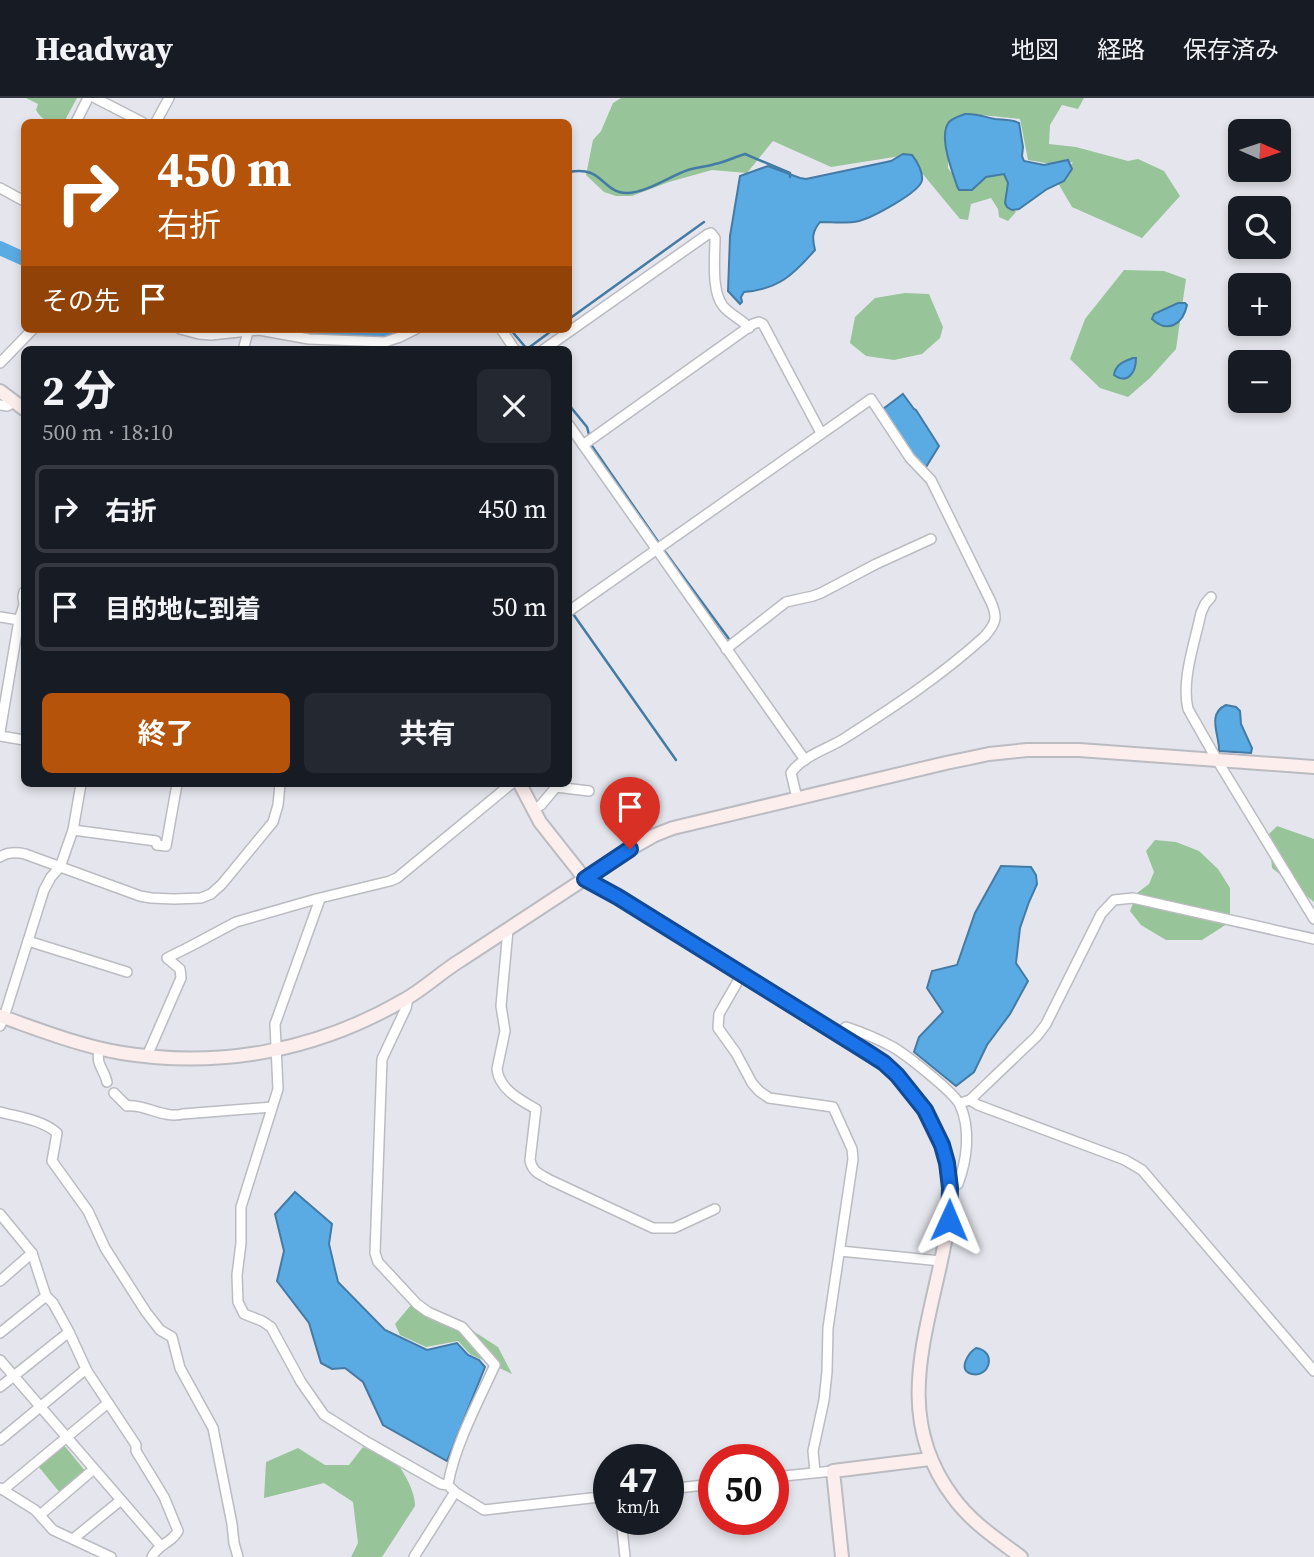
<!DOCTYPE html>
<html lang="ja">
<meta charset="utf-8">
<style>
:root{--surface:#171b24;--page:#242831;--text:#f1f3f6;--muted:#9ea1a6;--line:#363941;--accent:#b45309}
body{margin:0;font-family:"Source Serif 4","Noto Sans JP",serif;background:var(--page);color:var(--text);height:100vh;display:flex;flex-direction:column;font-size:26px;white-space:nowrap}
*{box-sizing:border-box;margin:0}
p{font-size:23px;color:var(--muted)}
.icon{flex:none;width:38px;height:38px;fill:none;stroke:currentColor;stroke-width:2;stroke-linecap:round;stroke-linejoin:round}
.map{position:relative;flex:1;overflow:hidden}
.details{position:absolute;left:21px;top:248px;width:551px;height:441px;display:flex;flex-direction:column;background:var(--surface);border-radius:10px;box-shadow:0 4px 10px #0003}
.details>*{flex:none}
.top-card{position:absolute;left:21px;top:21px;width:551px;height:214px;border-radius:10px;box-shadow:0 4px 10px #0003;background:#b45309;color:#fff;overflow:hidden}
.needle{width:46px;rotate:93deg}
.tools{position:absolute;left:1228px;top:21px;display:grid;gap:14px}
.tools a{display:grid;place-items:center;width:63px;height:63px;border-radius:10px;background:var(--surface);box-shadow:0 4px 10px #0003;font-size:35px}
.speed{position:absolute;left:593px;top:1346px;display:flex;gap:14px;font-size:35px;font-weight:700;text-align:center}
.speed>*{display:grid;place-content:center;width:91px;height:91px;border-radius:50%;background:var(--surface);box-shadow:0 4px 10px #0003;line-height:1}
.speed small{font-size:18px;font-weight:400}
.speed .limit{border:10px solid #d22;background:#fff;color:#111}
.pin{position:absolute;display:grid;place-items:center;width:60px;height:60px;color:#fff;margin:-72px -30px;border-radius:50% 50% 50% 0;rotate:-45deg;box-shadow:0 0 7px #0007}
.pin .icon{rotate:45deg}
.me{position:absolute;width:77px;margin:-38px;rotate:1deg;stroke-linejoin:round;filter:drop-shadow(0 0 5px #0008)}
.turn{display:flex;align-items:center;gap:24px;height:147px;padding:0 21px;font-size:32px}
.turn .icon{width:91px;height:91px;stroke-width:2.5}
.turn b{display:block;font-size:49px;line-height:60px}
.then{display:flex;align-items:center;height:66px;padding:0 21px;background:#0003;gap:14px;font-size:26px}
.round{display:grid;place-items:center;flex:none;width:74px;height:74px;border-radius:10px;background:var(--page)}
.overview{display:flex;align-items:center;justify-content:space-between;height:119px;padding:0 21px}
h1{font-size:42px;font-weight:700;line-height:52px}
.button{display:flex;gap:14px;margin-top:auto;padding:14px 21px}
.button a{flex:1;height:80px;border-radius:10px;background:var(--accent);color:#fff;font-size:28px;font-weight:700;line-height:80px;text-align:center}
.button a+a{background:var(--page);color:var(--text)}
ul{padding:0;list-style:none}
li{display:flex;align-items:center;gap:21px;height:88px;margin:0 14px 10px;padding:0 7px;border:4px solid var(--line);border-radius:10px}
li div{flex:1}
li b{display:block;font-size:26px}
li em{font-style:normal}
header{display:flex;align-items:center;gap:42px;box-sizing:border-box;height:98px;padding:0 35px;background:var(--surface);border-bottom:2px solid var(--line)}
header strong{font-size:33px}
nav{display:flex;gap:38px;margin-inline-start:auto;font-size:24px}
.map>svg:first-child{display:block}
.green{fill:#97c499}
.water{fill:#5aaae4;stroke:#437ba5;stroke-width:2}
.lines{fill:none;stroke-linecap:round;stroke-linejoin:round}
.stream{stroke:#437ba5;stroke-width:2.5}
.river{stroke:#5aaae4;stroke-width:14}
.street-casing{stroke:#bbbbc2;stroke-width:12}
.secondary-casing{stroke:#bbbbc2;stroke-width:16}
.street{stroke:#fff;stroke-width:9}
.secondary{stroke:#fceeed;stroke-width:12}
.route-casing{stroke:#114b97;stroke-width:18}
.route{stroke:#1a73e8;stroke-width:12}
</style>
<header>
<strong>Headway</strong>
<nav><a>地図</a><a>経路</a><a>保存済み</a></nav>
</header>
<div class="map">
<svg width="1314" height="1459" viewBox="0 0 1314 1459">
<rect width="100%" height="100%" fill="#e5e6ed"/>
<g class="green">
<path d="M26,0h51l-13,24c-11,1 -22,0 -28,-12l2,-6z"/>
<path d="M621,0h463l-6,11 -16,-4 -12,20 -1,19 27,3 52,14 10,-2 26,12 16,25 -38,42 -70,-31 -14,-24 15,-21 -16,3 -29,-5 -8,-41 -39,-4 -33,10v43l17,23 21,-15 20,-3 5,15 -3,15 8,9 -8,9 -9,-4 -1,-8 -7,-11 -20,6 -3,16 -8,-1 -53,-64 -76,12 -58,-26 -26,32 -35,-3 -43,12 -37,14h-16l-12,-4 -18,-17 7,-35 8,-9 12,-28z"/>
<path d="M1124,172l40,1 22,8 -10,70 -26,29 -22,19 -28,-9 -30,-29 15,-40z"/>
<path d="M905,195l24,1 14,33 -3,11 -18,16 -28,6 -28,-4 -16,-13 5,-26 20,-19z"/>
<path d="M1277,728l37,13v63l-42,-34 -3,-34z"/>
<path d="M1155,742l21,2 23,9 19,18 12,19v34l-28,18h-36l-25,-15 -11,-14 7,-18 12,-9 5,-12 -8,-21z"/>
<path d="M411,1207l33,20 26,4 28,18 14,27 -42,-20 -12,-13 -32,6 -26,-12 -5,-11z"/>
<path d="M63,1346l23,28 -25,22 -23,-28z"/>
<path d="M363,1349c10,5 22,8 31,14 9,7 22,33 21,45l-33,51h-31l7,-14 -5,-41 -29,-19 -60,15 2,-36 32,-14 27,17h24z"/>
</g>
<g class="water">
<path d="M965,16c11,-1 19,3 30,5 8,1 16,0 24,4l4,24 -1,9 2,5 20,4 24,-5 4,9 -8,12 -17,8 -28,20 -7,1 -5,-3 -2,-4 3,-20 -4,-9 -18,3 -14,13h-13l-2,-4c-5,-16 -19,-50 -8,-64 4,-4 11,-6 16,-8z"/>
<path d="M903,56l9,1c5,6 11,17 10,25 -1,12 -51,38 -63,41 -13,3 -26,1 -39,1 -8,10 -8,16 -5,28 -22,25 -36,39 -71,42l-3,5 1,5 -2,2 -12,-13 2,-55 10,-60 28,-10 32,12 6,1 85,-18z"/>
<path d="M1178,205h7l2,2c-4,19 -19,29 -35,14l2,-5z"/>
<path d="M1133,260h3c0,14 -8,27 -22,17 1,-10 10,-14 19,-17z"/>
<path d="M903,296l11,15 2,1 23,36 -13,21 -10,-7 -33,-51z"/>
<path d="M1226,607l10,2 4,4 1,13 11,24 -1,5 -32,-2c1,-15 -13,-37 7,-46z"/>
<path d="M1001,768l30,1 5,8 1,9 -8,18 -9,26 -4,35 12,18 -18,33 -23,31 -13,27 -18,14 -42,-34 5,-15 24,-25 -16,-24 5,-17 25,-6 18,-52z"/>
<path d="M295,1094l37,32 -3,20 9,38 47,48 42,20 30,-7 11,12 11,5 6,7 -38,94 -64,-36 -20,-43 -18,-14 -13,1 -11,-6 -12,-40 -32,-42 7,-30 -9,-37z"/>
<path d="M976,1250c21,3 14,30 -4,26 -15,-3 -4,-21 4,-26z"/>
</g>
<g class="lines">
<g class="stream">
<path d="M569,74c34,-7 33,21 58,21 19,0 43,-17 61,-23 9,-3 18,-3 27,-6 10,-2 20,-7 30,-10l45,19v4"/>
<path d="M569,221l135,-97"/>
<path d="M510,231l17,20 27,-20"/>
<path d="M389,239l-1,-2 16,-6"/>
<path d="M569,307l18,22 5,19 67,97"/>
<path d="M663,451l66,90"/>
<path d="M571,513l105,149"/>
</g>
<g class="river">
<path d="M0,150l24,11"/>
<path d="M287,231l28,6h73"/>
</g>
<g class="street-casing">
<g id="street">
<path d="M95,0l47,24"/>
<path d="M76,24l12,-24"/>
<path d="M156,24l13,-24"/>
<path d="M0,90l24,13"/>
<path d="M180,231l19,5 12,1 48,-5 50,9 76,3 15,-5 16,-8"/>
<path d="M501,231l14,21"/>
<path d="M243,252l5,-18"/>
<path d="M543,252l165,-116 3,-1 4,5c0,19 -4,53 8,68 7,9 19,13 26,22"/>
<path d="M0,265l33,-34"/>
<path d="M0,307l7,1 7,-4"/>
<path d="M569,327l236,335"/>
<path d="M583,347l170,-121 6,-2 4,2 58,109"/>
<path d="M1211,499l-6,7 -4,9c-6,29 -20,67 -13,96l29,51 97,159"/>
<path d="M569,513l302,-212 39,59 21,22 60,122c7,16 5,21 -6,34 -44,40 -90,70 -140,102 -17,11 -43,18 -54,35l6,25"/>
<path d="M0,519l19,3"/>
<path d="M726,551l60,-47 27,-6 8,-3 55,-29 55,-25"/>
<path d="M0,634l19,-112 5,-15 -1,-8 1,-5"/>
<path d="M0,638l24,4"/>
<path d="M533,712l8,-5 15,-18 33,4"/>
<path d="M73,732l83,11 1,4 9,1 11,-62"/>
<path d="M0,759c8,-5 16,-5 25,-3l115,42 11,2 23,1 27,-1 10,-4 11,-10 51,-62 5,-17 2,-21"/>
<path d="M320,801l-45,125 3,65 -37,118v36l-4,32 1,27 6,12 18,7 9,6 30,55 23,33 43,27 74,42 7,1 7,7 29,18 125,-14"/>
<path d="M508,832l-7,76 4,25 -8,38c2,20 23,31 39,40l-6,51c2,12 10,14 20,20l103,48h21l41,-19"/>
<path d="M28,843l99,31"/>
<path d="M742,876l-23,40 -1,14 18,25 16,30 7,8 10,7 64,9 19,42 1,10 -25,169 -1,44 -3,28 -11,51 2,21"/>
<path d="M408,900l-2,10 -24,51 -7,194 3,9 39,42 11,8 34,15 33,38c-16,35 -41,82 -47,120"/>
<path d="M0,928l4,-9 40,-127 7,-13 9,-10 13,-37 8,-46"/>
<path d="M839,936l7,-7c15,5 30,11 45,19 13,7 63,46 69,59 11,24 7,55 -2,79l-8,4"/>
<path d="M99,951c-3,18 4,17 8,33"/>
<path d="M147,958l34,-78 -1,-9 -13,-11 24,-12 45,-24 80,-23 74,-18 7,-3 114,-94"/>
<path d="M114,995l13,13c19,-2 36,13 56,8l89,-7"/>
<path d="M970,1002l67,-64 9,-12 55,-110 13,-14 19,-2 181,41"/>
<path d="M960,1005l10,-3 8,5 147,55 17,10 172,201"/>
<path d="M0,1014c18,5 43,8 57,21l-5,28 36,50 17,37 41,64 14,18 12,7 8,31 33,60 19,96 2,19 4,14"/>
<path d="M0,1116l32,39 14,43 7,7 16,29 18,39 49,74v6l28,46 14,34c-6,12 -20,13 -26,26"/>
<path d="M840,1153l101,10"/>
<path d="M0,1183l32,-28"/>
<path d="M0,1235l46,-37"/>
<path d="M0,1262l160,185"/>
<path d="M0,1289l69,-55"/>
<path d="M0,1342l86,-71"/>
<path d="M774,1379l59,-6"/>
<path d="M0,1390l35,22 18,20 58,27"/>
<path d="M668,1391l46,-5"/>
<path d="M3,1392l105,-87"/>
<path d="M40,1417l54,-46"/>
<path d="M621,1421l4,38"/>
<path d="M73,1441l48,-39"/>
<path d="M414,1459l41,-65"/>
</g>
</g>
<g class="secondary-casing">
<g id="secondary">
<path d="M0,293l24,18"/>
<path d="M520,686l20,38 45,57 33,18 98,60 168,106c36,34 62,73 66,124 2,26 -4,50 -9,74 -18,84 -45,160 12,236 18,25 44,42 68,60"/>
<path d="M0,918c40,14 80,30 122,37 99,16 196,-3 282,-53 20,-11 37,-28 57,-40 56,-37 112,-74 169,-111l25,-14 18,-7 273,-65 43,-9 38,-4h52l235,17"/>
<path d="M842,1459l-9,-86 97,-12"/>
</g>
</g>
<use href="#street" class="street"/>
<use href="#secondary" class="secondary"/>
</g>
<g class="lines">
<g class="route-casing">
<path id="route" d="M630,751l-45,30 33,18 249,155 17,11 13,12 28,35 17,35 5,18 3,25 -1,32"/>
</g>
<use href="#route" class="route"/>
</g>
</svg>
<div class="tools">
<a><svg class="needle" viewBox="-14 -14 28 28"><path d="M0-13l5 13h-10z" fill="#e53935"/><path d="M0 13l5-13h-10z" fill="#9ea1a6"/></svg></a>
<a><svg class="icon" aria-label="search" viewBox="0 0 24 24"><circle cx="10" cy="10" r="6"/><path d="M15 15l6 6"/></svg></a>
<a>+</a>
<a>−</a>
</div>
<div class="speed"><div>47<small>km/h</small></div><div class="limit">50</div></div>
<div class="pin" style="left:630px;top:751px;background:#d93025"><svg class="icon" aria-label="arrive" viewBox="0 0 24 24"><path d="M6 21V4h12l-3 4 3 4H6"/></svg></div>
<svg class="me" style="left:949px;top:1122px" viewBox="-20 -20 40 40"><path d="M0-17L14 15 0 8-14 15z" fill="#1a73e8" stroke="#fff" stroke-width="4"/></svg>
<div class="top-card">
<div class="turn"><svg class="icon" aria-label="right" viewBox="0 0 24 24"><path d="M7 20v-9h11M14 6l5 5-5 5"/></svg><div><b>450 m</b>右折</div></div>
<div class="then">その先<svg class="icon" aria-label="arrive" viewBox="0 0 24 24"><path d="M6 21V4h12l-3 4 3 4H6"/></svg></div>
</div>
<section class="details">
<div class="overview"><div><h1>2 分</h1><p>500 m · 18:10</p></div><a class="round"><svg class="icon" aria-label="close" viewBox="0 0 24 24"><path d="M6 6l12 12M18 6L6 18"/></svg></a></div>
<ul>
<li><svg class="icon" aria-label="right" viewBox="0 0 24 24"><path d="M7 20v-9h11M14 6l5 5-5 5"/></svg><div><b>右折</b></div><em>450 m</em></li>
<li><svg class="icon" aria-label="arrive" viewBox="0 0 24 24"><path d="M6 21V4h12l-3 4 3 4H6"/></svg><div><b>目的地に到着</b></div><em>50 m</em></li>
</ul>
<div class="button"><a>終了</a><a>共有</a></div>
</section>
</div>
